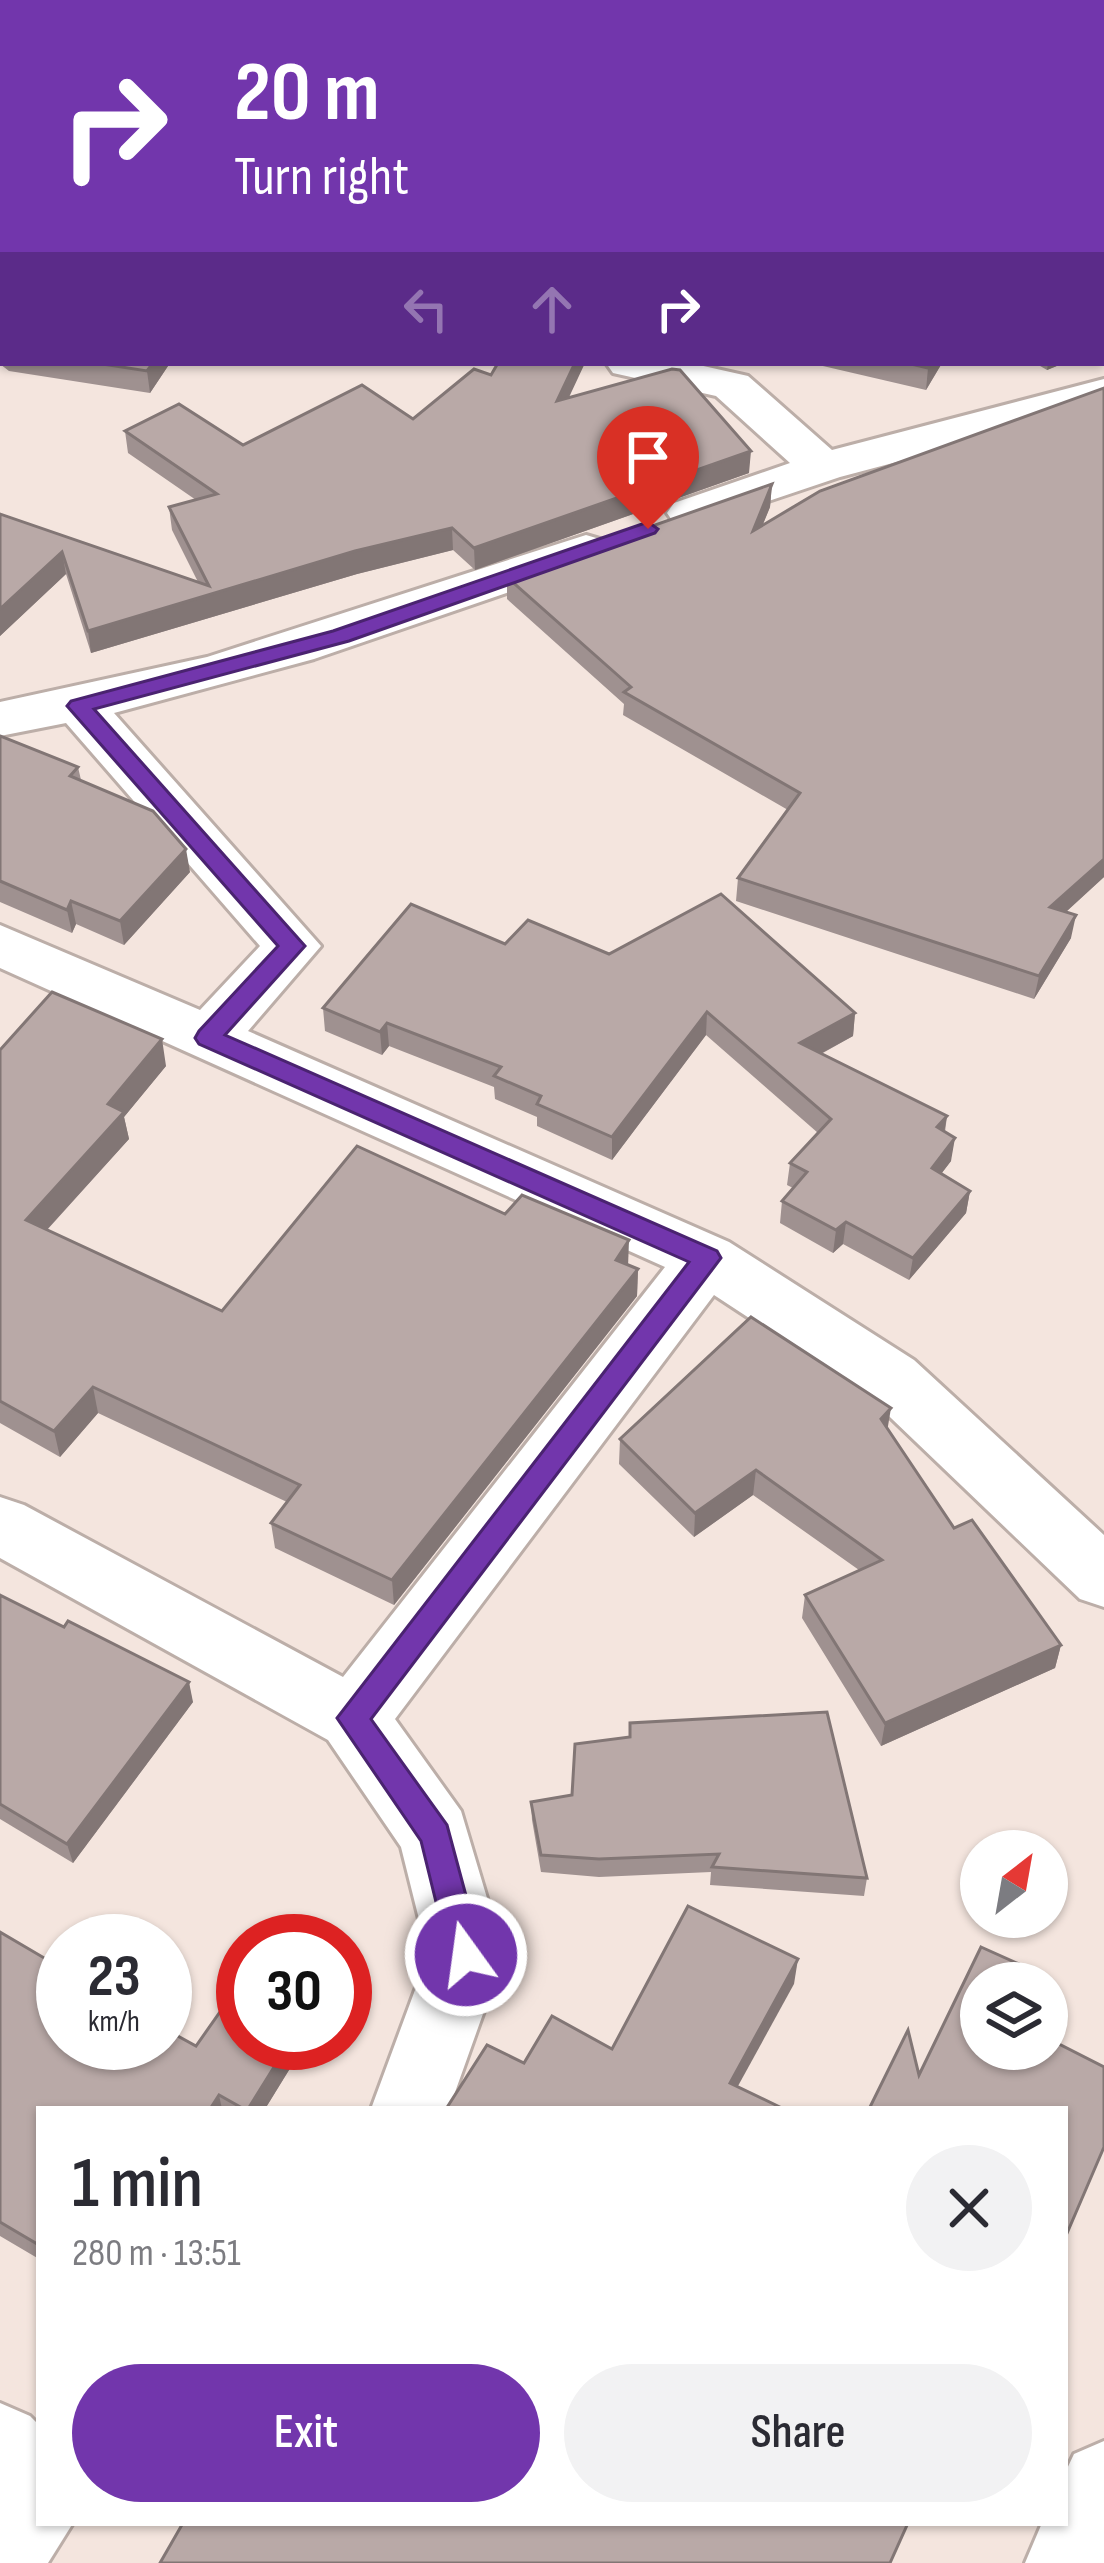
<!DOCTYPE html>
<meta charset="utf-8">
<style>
:root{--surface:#fff;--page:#f2f2f3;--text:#2b2b33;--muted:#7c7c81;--accent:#7236ac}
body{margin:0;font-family:"Sofia Sans Condensed",sans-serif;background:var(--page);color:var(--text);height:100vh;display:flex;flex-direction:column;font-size:45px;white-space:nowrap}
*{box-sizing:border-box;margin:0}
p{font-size:39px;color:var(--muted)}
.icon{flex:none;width:66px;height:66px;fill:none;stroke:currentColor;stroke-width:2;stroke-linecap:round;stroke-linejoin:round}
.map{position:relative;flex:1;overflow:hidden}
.drawer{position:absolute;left:36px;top:2106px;width:1032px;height:420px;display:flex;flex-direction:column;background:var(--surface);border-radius:0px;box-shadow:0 3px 9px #0004}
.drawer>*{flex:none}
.hud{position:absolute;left:0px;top:0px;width:1104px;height:366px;box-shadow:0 3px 9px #0004;background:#7236ac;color:#fff;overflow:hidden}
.needle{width:78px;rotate:31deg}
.buttons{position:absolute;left:960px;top:1830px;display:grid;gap:24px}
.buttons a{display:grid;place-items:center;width:108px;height:108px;border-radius:50%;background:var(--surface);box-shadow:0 3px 9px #0004;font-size:60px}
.speed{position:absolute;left:36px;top:1914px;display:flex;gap:24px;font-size:60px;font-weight:700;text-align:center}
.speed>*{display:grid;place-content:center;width:156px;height:156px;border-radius:50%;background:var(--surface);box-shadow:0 3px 9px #0004;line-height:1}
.speed small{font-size:30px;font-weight:400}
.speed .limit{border:18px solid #d22;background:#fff;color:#111}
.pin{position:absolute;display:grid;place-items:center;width:102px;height:102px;color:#fff;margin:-123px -51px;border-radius:50% 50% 50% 0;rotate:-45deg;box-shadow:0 0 12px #0007}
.pin .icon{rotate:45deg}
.me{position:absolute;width:132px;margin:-66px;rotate:346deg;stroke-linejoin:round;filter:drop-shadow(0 0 9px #0008)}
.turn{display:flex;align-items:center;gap:42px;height:252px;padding:0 36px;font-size:54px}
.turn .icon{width:156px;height:156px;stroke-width:2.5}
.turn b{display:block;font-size:84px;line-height:102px}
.lanes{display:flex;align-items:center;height:114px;padding:0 36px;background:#0003;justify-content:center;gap:60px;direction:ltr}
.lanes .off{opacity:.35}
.round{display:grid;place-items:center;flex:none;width:126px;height:126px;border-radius:63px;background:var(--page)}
.head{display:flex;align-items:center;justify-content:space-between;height:204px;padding:0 36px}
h1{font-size:72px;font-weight:600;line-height:90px}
.action{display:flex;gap:24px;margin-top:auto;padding:24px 36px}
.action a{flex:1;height:138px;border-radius:72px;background:var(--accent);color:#fff;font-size:48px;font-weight:600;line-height:138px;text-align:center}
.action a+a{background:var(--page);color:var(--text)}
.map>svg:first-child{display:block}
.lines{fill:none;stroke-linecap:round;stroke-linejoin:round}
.street-casing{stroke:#bcaea8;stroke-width:6}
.street{fill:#fff;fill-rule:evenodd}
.wall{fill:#9f9190}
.shaded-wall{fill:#827675}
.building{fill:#b9a9a7;stroke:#827675;stroke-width:3}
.route{fill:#7236ac;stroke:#4a2370;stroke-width:3}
</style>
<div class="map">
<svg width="1104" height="2563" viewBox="0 0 1104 2563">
<rect width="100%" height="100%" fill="#f4e5de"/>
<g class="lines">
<g class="street-casing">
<g id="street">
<path d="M606,363h84l58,13 84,74 272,-71v28l-264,70 -149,50 -17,-4 -7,-10 7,-10 116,-40 -74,-67 -103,-23z"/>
<path d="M586,535l17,5 7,10 -7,10 -289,99 -200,54 207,233 -73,85 481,211 185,118 190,175v72l-24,-8 -212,-203 -154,-101 -319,424 66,92 43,144 -55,154h-78l57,-154 -27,-108 -73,-107 -328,-182v-61l24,8 319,172 322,-410 -665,-299v-43l200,85 60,-64 -194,-223 -66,13v-34l207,-45z"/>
<path d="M0,2403l30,13 9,9v98h34l-25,40h-48z"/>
<path d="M1104,2441v122h-79l17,-40h23v-50l9,-19z"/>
</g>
</g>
<use href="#street" class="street"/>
</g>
<g class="wall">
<path d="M0,0h367l-4,3h-360v145h-3z"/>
<path d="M571,0h45l-5,3h-28z"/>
<path d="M3,277v86h167l-20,30 -141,-22 -9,-7v-86z"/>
<path d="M810,363h132l-16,27z"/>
<path d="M1035,363h29l-17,7z"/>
<path d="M491,375l78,23 180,75 -274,97 -22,-20 -96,24 -266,79 -25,-79 -66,62v-122l198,68 -26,-52 -3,-23 27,-7 -68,-47 -3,-22 118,14 170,-26z"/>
<path d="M1104,388v489l-38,35 5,26 -37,61 -298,-98 2,-23 50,-68 -165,-95 1,-11 -117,-105v-22l265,-93 -2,23 -8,19z"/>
<path d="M0,736l78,31 3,13 109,92 -66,73 -48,-21 -4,9 -72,-31z"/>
<path d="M505,944l104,10 246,59 -2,23 -32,18 126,62 -2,16 6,29 -10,13 29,17 -4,22 -57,67 -66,-36 -10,9 -53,-30 2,-22 11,-13 -6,-3 3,-22 28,-30 -112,-98 -94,125 -75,-34v-9l-42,-18 -1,-12 -105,-41 -7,9 -57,-24 -2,-23z"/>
<path d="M0,1050l166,16 -42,51 5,22 -82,91 175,81 283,-97 133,55 -1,27 -243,309 -119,-57 -4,-25 16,-21 -189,-89 -38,44 -60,-34z"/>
<path d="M887,1429l67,99 107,117 -6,23 -174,78 -79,-128 3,-23 54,-25 -106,-75 -59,42 -75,-73 1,-25z"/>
<path d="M0,1595l193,107 -120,161 -73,-44z"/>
<path d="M531,1802l336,76 -3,18 -154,-11 1,-13 -112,5 -58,-5 -9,-52z"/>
<path d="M0,1932l196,114 101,11 -32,52h-226v150l-39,-23z"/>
</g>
<g class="shaded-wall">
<path d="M333,0h34l-4,3h-34z"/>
<path d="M1104,327v20l-3,1v-20z"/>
<path d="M153,363h17l-20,30 -3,-22z"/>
<path d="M575,363h10l-28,60v-22z"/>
<path d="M931,363h11l-16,27 2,-22z"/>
<path d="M1048,363h16l-17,7z"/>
<path d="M751,451l-2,22 -274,97 -1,-22z"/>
<path d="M772,484l-2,23 -19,47 2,-23z"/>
<path d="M452,528l1,22 -96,24 -266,79 -3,-22 267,-80z"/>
<path d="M62,552l4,22 -66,62v-27z"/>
<path d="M186,849l4,23 -66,73 -4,-24z"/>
<path d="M1104,859v18l-58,53 4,-23z"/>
<path d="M71,901l5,23 -4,9 -5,-23z"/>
<path d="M1076,915l-5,23 -37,61 5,-23z"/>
<path d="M707,1012l-1,23 -94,125v-23z"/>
<path d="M855,1013l-2,23 -55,30 2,-23z"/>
<path d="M387,1023l2,23 -7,9 -2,-23z"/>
<path d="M162,1039l4,27 -42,51 5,22 -97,107 -6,-26 82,-116z"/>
<path d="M947,1116l-4,23 -6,-12z"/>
<path d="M955,1138l-4,23 -23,30 4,-23z"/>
<path d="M970,1191l-4,22 -57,67 4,-22z"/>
<path d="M846,1222l-3,22 -10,9 3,-23z"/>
<path d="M629,1240l-1,27 -12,-7z"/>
<path d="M638,1269l-1,27 -243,309 -2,-25z"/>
<path d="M93,1387l5,26 -38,44 -6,-26z"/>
<path d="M891,1408l-4,24 -6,-13z"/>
<path d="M756,1470l-3,25 -59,42 1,-24z"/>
<path d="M1061,1645l-6,23 -174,78 4,-23z"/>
<path d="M189,1682l4,20 -120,161 -6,-19z"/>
<path d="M798,1959l-4,25 -67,122 3,-23z"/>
<path d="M289,2043h5l3,14 -32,52h-17z"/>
<path d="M219,2095l3,14h-12z"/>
</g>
<g class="building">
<path d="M0,0h333l-4,3h-326v125l-3,-1z"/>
<path d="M824,0h104l6,3h-113z"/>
<path d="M1101,242l3,2v83l-3,1z"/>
<path d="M3,277v70l-3,-2v-67z"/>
<path d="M96,363h57l-6,8z"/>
<path d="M498,363h77l-18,38 115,-32 8,1 71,81 -277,97 -22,-20 -97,23 -267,80 -26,-79 -62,57v-95l209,72 -40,-79 48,-13 -92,-63 54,-27 64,41 119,-60 51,34 61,-50 17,6z"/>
<path d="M907,363h24l-3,5z"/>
<path d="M1104,388v471l-54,48 26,8 -37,61 -301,-98 62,-85 -176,-101 7,-5 -124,-110 265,-93 -19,47 67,-40z"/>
<path d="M0,736l78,31 -8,9 83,35 33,38 -66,72 -49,-20 -4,9 -67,-29z"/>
<path d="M721,894l134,119 -55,30 147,73 -10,11 18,11 -23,30 38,23 -57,67 -67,-36 -10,8 -54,-29 25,-29 -17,-9 41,-44 -124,-107 -95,125 -75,-33 4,-8 -47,-20 7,-9 -114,-44 -7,9 -57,-24 88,-104 94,40 23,-24 81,34z"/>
<path d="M52,992l110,47 -54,65 16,8 -98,108 196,91 135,-165 148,68 17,-19 107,45 -13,20 22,9 -246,311 -121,-57 29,-38 -207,-98 -39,44 -54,-30v-351z"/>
<path d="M751,1317l140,91 -10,11 73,109 18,-8 89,125 -176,78 -80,-128 77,-35 -126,-90 -61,43 -75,-74z"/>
<path d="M0,1595l64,32 4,-6 121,61 -122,162 -67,-40z"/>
<path d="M827,1712l40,166 -155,-11 7,-13 -120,5 -58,-4 -10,-53 41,-7 3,-51 55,-7v-14z"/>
<path d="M688,1906l110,53 -68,124 54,26h-338l41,-64 37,18 28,-47 60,33z"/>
<path d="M0,1932l63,37v74h102v-14l31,17 31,-44 16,9v32h46l-41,66h-4l-25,-14 -9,14h-171v136l-39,-23z"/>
<path d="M981,1947l49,22 -7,14h-42v66h66v-11l57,29v80l-39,91v-129h-196l39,-79 11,45z"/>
<path d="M183,2523h725l-18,40h-730z"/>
</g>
<path class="route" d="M648,522l10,7 -3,4 -306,108 -255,68 211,237 -80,89 492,216 4,7 -350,461 76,106 35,130 -4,11 -12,4 -12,-4 -5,-11 -28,-114 -84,-123 352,-456 -490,-218 -4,-6 4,-7 79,-85 -211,-240 4,-5 262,-70z"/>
</svg>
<div class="buttons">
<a><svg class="needle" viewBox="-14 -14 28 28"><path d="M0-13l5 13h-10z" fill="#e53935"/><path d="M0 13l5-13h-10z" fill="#7c7c81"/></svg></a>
<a><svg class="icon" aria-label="layers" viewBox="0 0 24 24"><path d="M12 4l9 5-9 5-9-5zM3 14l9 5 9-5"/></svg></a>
</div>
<div class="speed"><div>23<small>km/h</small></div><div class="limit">30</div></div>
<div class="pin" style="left:648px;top:529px;background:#d93025"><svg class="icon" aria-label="arrive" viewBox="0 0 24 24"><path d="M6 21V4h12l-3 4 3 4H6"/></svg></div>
<svg class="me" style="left:466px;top:1955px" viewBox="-20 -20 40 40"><circle r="17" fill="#7236ac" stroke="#fff" stroke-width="3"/><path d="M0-11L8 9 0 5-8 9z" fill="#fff"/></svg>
<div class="hud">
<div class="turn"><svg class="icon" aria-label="right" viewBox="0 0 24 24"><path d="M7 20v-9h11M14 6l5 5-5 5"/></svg><div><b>20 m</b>Turn right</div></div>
<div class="lanes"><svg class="icon off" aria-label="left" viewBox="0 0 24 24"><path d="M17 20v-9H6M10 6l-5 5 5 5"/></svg><svg class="icon off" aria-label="ahead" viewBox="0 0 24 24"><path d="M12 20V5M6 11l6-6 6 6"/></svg><svg class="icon" aria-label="right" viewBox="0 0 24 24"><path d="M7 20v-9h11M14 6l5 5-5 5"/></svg></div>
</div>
<section class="drawer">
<div class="head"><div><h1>1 min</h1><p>280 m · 13:51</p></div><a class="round"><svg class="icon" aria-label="close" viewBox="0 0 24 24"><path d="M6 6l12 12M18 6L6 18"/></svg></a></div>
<div class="action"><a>Exit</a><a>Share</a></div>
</section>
</div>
